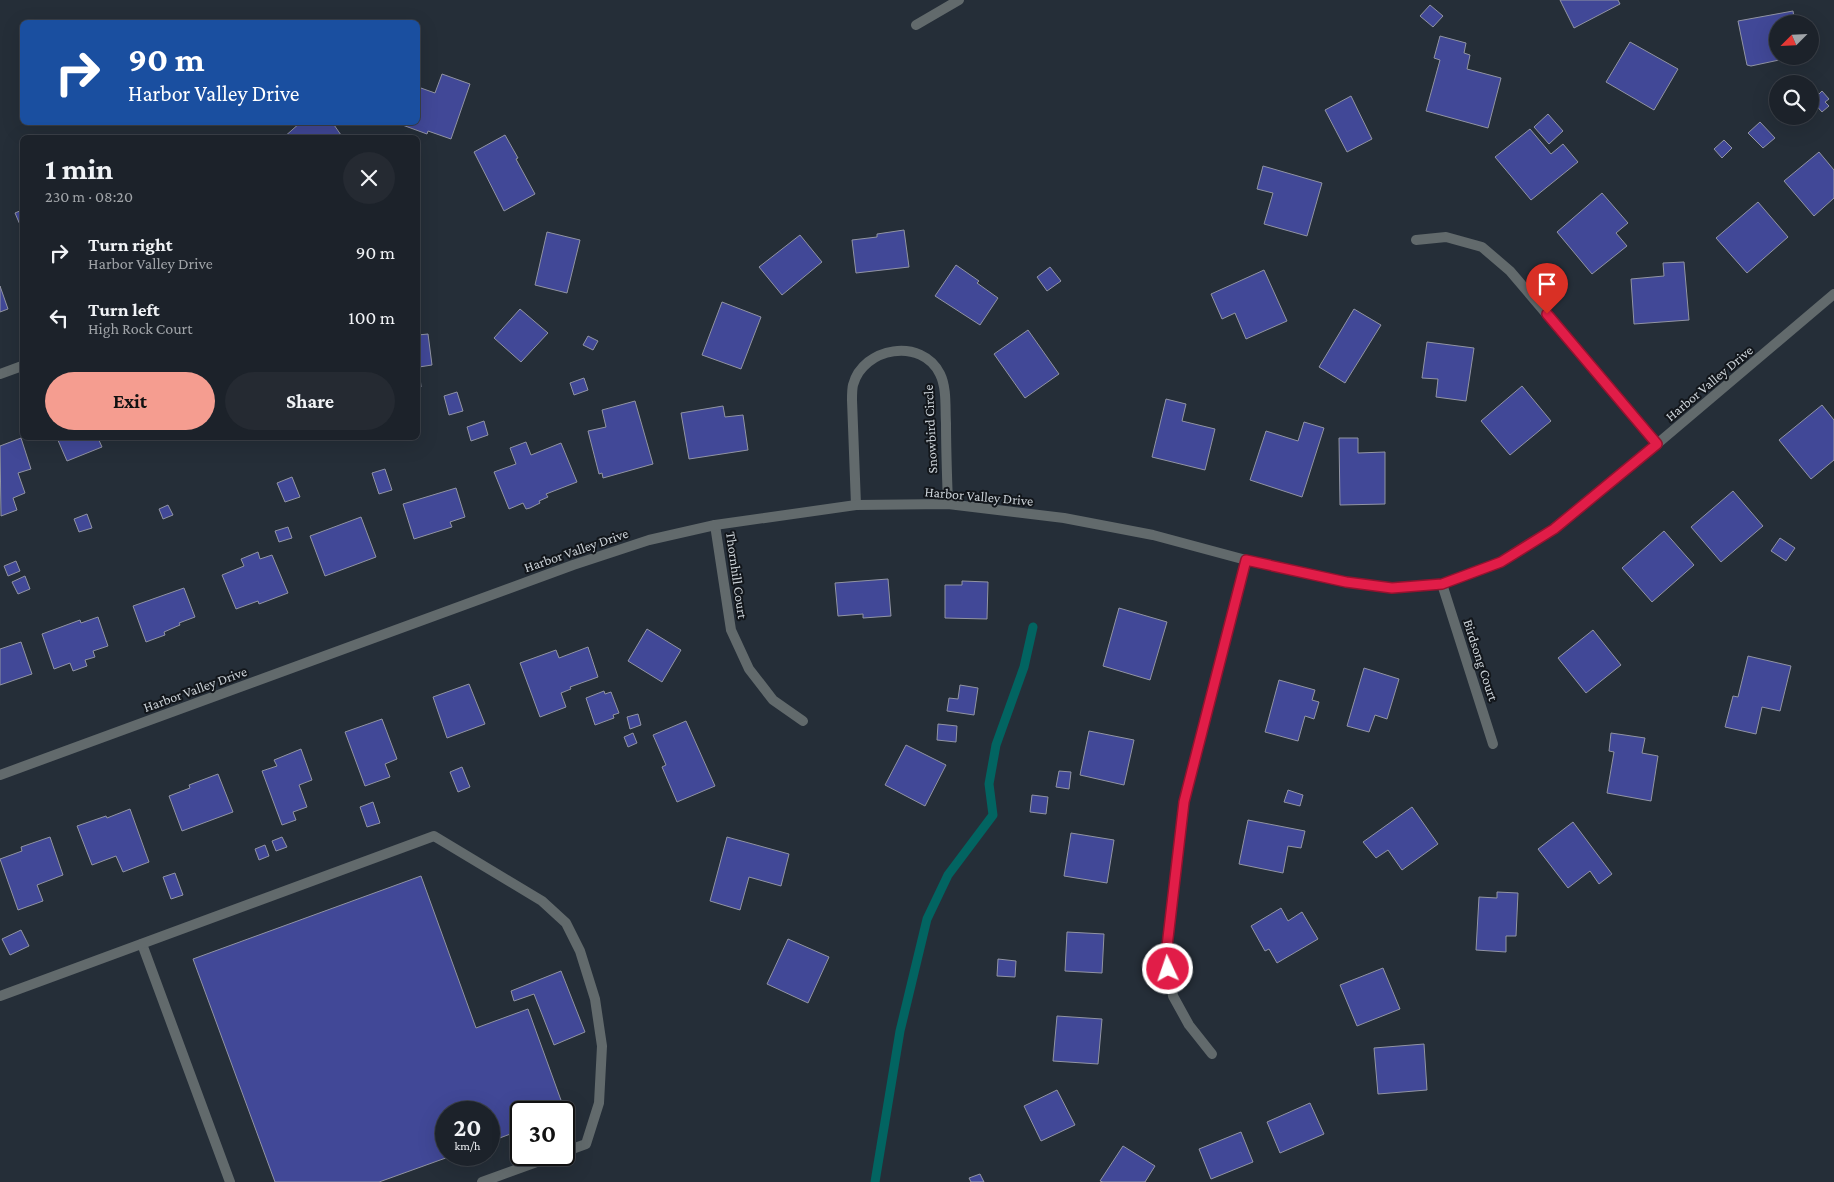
<!DOCTYPE html>
<meta charset="utf-8">
<style>
:root{--surface:#1c222a;--page:#252a32;--text:#f1f3f6;--muted:#a0a4a8;--line:#3a3f47;--accent:#f59d90}
body{margin:0;font-family:"Crimson Pro",serif;background:var(--page);color:var(--text);height:100vh;display:flex;flex-direction:column;font-size:19px;white-space:nowrap}
*{box-sizing:border-box;margin:0}
p{font-size:16px;color:var(--muted)}
.icon{flex:none;width:28px;height:28px;fill:none;stroke:currentColor;stroke-width:2;stroke-linecap:round;stroke-linejoin:round}
.map{position:relative;flex:1;overflow:hidden}
.side{position:absolute;left:20px;top:135px;width:400px;height:305px;display:flex;flex-direction:column;background:var(--surface);border-radius:8px;box-shadow:0 5px 20px #0002,0 0 0 1px var(--line)}
.side>*{flex:none}
.guide{position:absolute;left:20px;top:20px;width:400px;height:105px;border-radius:8px;box-shadow:0 5px 20px #0002,0 0 0 1px var(--line);background:#1a4fa0;color:#fff;overflow:hidden}
.needle{width:32px;rotate:246deg}
.tools{position:absolute;left:1769px;top:15px;display:grid;gap:10px}
.tools a{display:grid;place-items:center;width:50px;height:50px;border-radius:50%;background:var(--surface);box-shadow:0 5px 20px #0002,0 0 0 1px var(--line);font-size:25px}
.speed{position:absolute;left:435px;top:1101px;display:flex;gap:10px;font-size:25px;font-weight:700;text-align:center}
.speed>*{display:grid;place-content:center;width:65px;height:65px;border-radius:50%;background:var(--surface);box-shadow:0 5px 20px #0002,0 0 0 1px var(--line);line-height:1}
.speed small{font-size:12px;font-weight:400}
.speed .limit{border:2px solid #111;border-radius:8px;background:#fff;color:#111}
.pin{position:absolute;display:grid;place-items:center;width:42px;height:42px;color:#fff;margin:-51px -21px;border-radius:50% 50% 50% 0;rotate:-45deg;box-shadow:0 0 5px #0007}
.pin .icon{rotate:45deg}
.me{position:absolute;width:55px;margin:-28px;rotate:357deg;stroke-linejoin:round;filter:drop-shadow(0 0 4px #0008)}
.turn{display:flex;align-items:center;gap:18px;height:105px;padding:0 25px;font-size:22px}
.turn .icon{width:65px;height:65px;stroke-width:2.5}
.turn b{display:block;font-size:35px;line-height:42px}
.round{display:grid;place-items:center;flex:none;width:52px;height:52px;border-radius:26px;background:var(--page)}
.headline{display:flex;align-items:center;justify-content:space-between;height:85px;padding:0 25px}
h1{font-size:30px;font-weight:700;line-height:38px}
.button{display:flex;gap:10px;margin-top:auto;padding:10px 25px}
.button a{flex:1;height:58px;border-radius:30px;background:var(--accent);color:#111;font-size:20px;font-weight:700;line-height:58px;text-align:center}
.button a+a{background:var(--page);color:var(--text)}
ul{padding:0;list-style:none}
li{display:flex;align-items:center;gap:15px;height:65px;padding:0 25px}
li div{flex:1}
li b{display:block;font-size:19px}
li em{font-style:normal}
.map>svg:first-child{display:block}
.lines{fill:none;stroke-linecap:round;stroke-linejoin:round}
.stream{stroke:#026461;stroke-width:9}
.building{fill:#414897;stroke:#9194a3}
.service{stroke:#626a6c;stroke-width:10}
.minor{stroke:#626a6c;stroke-width:10}
.route-casing{stroke:#92132f;stroke-width:12}
.route{stroke:#e11d48;stroke-width:9}
.labels{text-anchor:middle;stroke-width:4;stroke-linejoin:round;paint-order:stroke}
.street-label{font-size:14px;fill:#cbd2d8;stroke:#12161b}
</style>
<div class="map">
<svg width="1834" height="1182" viewBox="0 0 1834 1182">
<rect width="100%" height="100%" fill="#252e38"/>
<g class="lines">
<path class="stream" d="M875,1182l25,-151 27,-112 21,-44 45,-60 -4,-31 7,-39 28,-78 9,-40"/>
</g>
<g class="building">
<path d="M1560,0h58l2,4 -46,24z"/>
<path d="M1430,5l13,11 -10,11 -13,-11z"/>
<path d="M1793,11l2,13h-17v32h20l-47,10 -4,-1 -9,-44z"/>
<path d="M1440,36l26,7 -2,10 6,2 -3,14 34,9 -13,50 -62,-17 14,-51 -6,-2z"/>
<path d="M1630,42l48,27 -24,41 -48,-28z"/>
<path d="M442,74l28,10 -19,55 -23,-8 -1,3 -30,-11 21,-1v-35l17,6z"/>
<path d="M1822,91l7,8 -4,3 4,4 -7,6 -10,-11z"/>
<path d="M1351,96l21,43 -25,13 -22,-42z"/>
<path d="M1548,114l15,17 -14,13 -15,-17z"/>
<path d="M301,122h31l9,13 -3,3h-55z"/>
<path d="M1760,122l15,16 -12,10 -15,-15z"/>
<path d="M1530,129l21,25 12,-10 15,18 -47,38 -36,-43z"/>
<path d="M505,135l13,23 -2,1 1,2 18,33 -31,17 -30,-59z"/>
<path d="M1724,140l8,8 -10,10 -8,-9z"/>
<path d="M1819,152l15,18v28l-20,18 -30,-35z"/>
<path d="M1263,166l59,17 -15,53 -43,-12 9,-31 -16,-4z"/>
<path d="M1602,193l26,30 -12,10 11,13 -35,28 -35,-42z"/>
<path d="M1758,202l30,35 -41,36 -31,-35z"/>
<path d="M22,210v16l-1,1 -6,-14z"/>
<path d="M904,230l5,37 -53,6 -4,-33 25,-3v-3z"/>
<path d="M547,232l33,8 -13,53 -32,-8z"/>
<path d="M800,235l22,27 -40,33 -23,-28z"/>
<path d="M1684,262l5,58 -55,4 -3,-45 33,-3 -1,-13z"/>
<path d="M956,265l23,16 -2,2 21,15 -18,27 -45,-29z"/>
<path d="M1050,267l11,14 -14,10 -10,-14z"/>
<path d="M1264,270l23,51 -41,18 -11,-26 -13,6 -11,-25z"/>
<path d="M0,286l8,23 -8,3z"/>
<path d="M722,302l39,15 -20,52 -39,-14z"/>
<path d="M520,309l28,24 -27,29 -27,-24z"/>
<path d="M1354,309l27,16 -36,58 -26,-16z"/>
<path d="M1028,330l31,44 -34,24 -31,-44z"/>
<path d="M428,334l4,31 -13,2 2,20 -3,1v-53z"/>
<path d="M588,336l10,5 -5,9 -10,-5z"/>
<path d="M1427,342l47,6 -8,53 -30,-4 2,-18 -16,-1z"/>
<path d="M584,378l4,12 -14,5 -4,-12z"/>
<path d="M1522,386l29,35 -41,34 -29,-34z"/>
<path d="M457,392l6,19 -14,4 -5,-19z"/>
<path d="M1166,399l20,5 -4,17 33,8 -10,41 -53,-13z"/>
<path d="M635,401l18,63 -50,14 -1,-5 -3,1 -11,-43 18,-4 -4,-17z"/>
<path d="M1822,405l12,15v40l-23,19 -32,-39z"/>
<path d="M723,406l2,11 18,-2 5,35 -59,9 -8,-46z"/>
<path d="M484,421l4,14 -17,6 -4,-14z"/>
<path d="M1304,422l20,6 -22,69 -52,-17 16,-49 32,10z"/>
<path d="M21,438l10,31 -13,4 7,20 -12,5 4,12 -16,6 -1,-70z"/>
<path d="M57,438h41l4,9 -35,14z"/>
<path d="M1339,438h19v15l27,-1v52l-45,1z"/>
<path d="M526,442l5,13 30,-12 16,39 -31,12 2,3 -9,4 1,2 -10,5 -4,1 -3,-6 -14,6 -15,-37 22,-8 -6,-16z"/>
<path d="M385,469l7,21 -13,4 -7,-21z"/>
<path d="M292,477l8,20 -15,5 -8,-19z"/>
<path d="M456,488l9,29 -15,5 2,5 -38,12 -11,-35z"/>
<path d="M1733,491l30,35 -42,36 -30,-35z"/>
<path d="M168,505l5,10 -10,4 -4,-10z"/>
<path d="M87,514l5,14 -13,4 -5,-13z"/>
<path d="M361,517l15,40 -51,19 -15,-40z"/>
<path d="M288,527l4,11 -13,4 -4,-11z"/>
<path d="M1664,531l30,34 -42,37 -30,-34z"/>
<path d="M1780,538l15,10 -9,13 -15,-10z"/>
<path d="M258,552l2,7 12,-4 16,38 -29,11 -1,-3 -22,8 -14,-34 22,-9 -3,-7z"/>
<path d="M16,561l4,10 -12,5 -4,-10z"/>
<path d="M25,576l5,13 -12,5 -6,-12z"/>
<path d="M888,579l3,37 -28,2v-4l-25,2 -3,-33z"/>
<path d="M962,581l26,1 -1,37 -42,-1v-33h17z"/>
<path d="M184,588l11,29 -16,6 1,2 -16,7 1,3 -19,7 -13,-36z"/>
<path d="M1119,608l48,14 -17,58 -47,-14z"/>
<path d="M98,617l10,29 -15,5 2,6 -10,3 2,6 -14,5 -3,-8 -16,6 -12,-35 38,-14 1,3z"/>
<path d="M647,629l34,21 -19,32 -34,-21z"/>
<path d="M1593,630l28,35 -35,28 -28,-35z"/>
<path d="M21,642l11,32 -32,11v-36z"/>
<path d="M588,647l10,30 -28,10 1,2 -10,4 5,14 -26,10 -20,-54 36,-13 3,8z"/>
<path d="M1748,656l43,10 -11,45 -18,-4 -6,27 -31,-7 8,-31 5,1z"/>
<path d="M1364,668l35,11 -12,40 -12,-4 -6,17 -22,-6z"/>
<path d="M1279,680l36,10 -3,10 7,2 -5,17 -9,-3 -7,25 -33,-9z"/>
<path d="M469,684l16,40 -38,14 -14,-41z"/>
<path d="M960,685l18,3 -4,27 -27,-4 2,-13 9,1z"/>
<path d="M604,691l1,3 6,-2 8,21 -6,2 1,3 -19,7 -9,-27z"/>
<path d="M638,714l3,11 -11,4 -3,-12z"/>
<path d="M382,719l15,40 -12,5 5,13 -25,9 -20,-54z"/>
<path d="M686,721l29,65 -38,16 -15,-35 4,-2 -13,-30z"/>
<path d="M938,724l19,2 -1,16 -19,-2z"/>
<path d="M1089,731l45,9 -10,45 -44,-10z"/>
<path d="M633,733l4,10 -9,4 -4,-10z"/>
<path d="M1611,733l34,5 -3,15 16,3 -7,45 -44,-8 7,-41 -5,-1z"/>
<path d="M906,745l40,20 -21,41 -40,-21z"/>
<path d="M301,749l11,31 -13,5 8,22 -14,5 3,8 -14,5 -20,-54 15,-5 -3,-6z"/>
<path d="M462,767l8,20 -12,5 -8,-20z"/>
<path d="M1059,771l12,1 -2,17 -13,-2z"/>
<path d="M218,774l15,38 -51,19 -13,-35 21,-8 -1,-3z"/>
<path d="M1288,790l15,5 -3,11 -16,-4z"/>
<path d="M1032,795l16,2 -2,17 -16,-2z"/>
<path d="M373,802l7,21 -13,4 -7,-20z"/>
<path d="M1412,807l26,37 -36,26 -14,-20 -12,8 -13,-16z"/>
<path d="M130,809l19,53 -26,10 -7,-16 -24,9 -15,-39 29,-10 1,2z"/>
<path d="M1248,820l57,11 -4,17 -13,-2 -5,27 -44,-9z"/>
<path d="M1573,822l39,52 -13,10 -9,-13 -22,17 -30,-39z"/>
<path d="M1071,833l43,7 -7,43 -43,-7z"/>
<path d="M50,837l13,38 -26,10 6,16 -25,9 -18,-51 22,-8 -1,-4z"/>
<path d="M282,837l5,10 -11,4 -4,-10z"/>
<path d="M727,837l62,17 -8,32 -32,-9 -9,33 -30,-9z"/>
<path d="M265,845l4,11 -10,4 -4,-11z"/>
<path d="M175,873l8,22 -12,4 -8,-22z"/>
<path d="M421,876l55,152 52,-19 38,105 -2,1v-3h-43v18l-32,12v-30h-43v43h8l-75,27h-104l-82,-223z"/>
<path d="M1497,892l21,1 -2,43h-10v16l-30,-2 3,-53 18,1z"/>
<path d="M1281,908l7,13 14,-9 16,27 -41,24 -8,-14 -4,2 -14,-25z"/>
<path d="M21,930l8,16 -19,9 -8,-16z"/>
<path d="M1067,932l37,2 -2,39 -37,-2z"/>
<path d="M788,939l41,18 -21,46 -41,-19z"/>
<path d="M998,959l18,2 -1,16 -18,-1z"/>
<path d="M1383,968l17,41 -43,17 -17,-41z"/>
<path d="M561,971l24,61 -31,13 -20,-51 -20,7 -3,-10z"/>
<path d="M1057,1016l45,3 -4,45 -45,-3z"/>
<path d="M1424,1044l3,46 -49,4 -4,-46z"/>
<path d="M1057,1090l18,35 -34,16 -17,-35z"/>
<path d="M1310,1103l14,31 -44,19 -13,-31z"/>
<path d="M1241,1132l12,30 -42,17 -12,-30z"/>
<path d="M1123,1146l32,20 -10,16h-42l-3,-1z"/>
<path d="M980,1174l4,8h-13l-2,-4z"/>
</g>
<g class="lines">
<g class="service">
<path d="M142,944l88,238"/>
<path d="M0,996l434,-160 108,65 24,22 14,28 15,48 7,47 -3,57 -13,41 -22,8"/>
<path d="M482,1182l74,-27"/>
</g>
<g class="minor">
<path d="M916,25l43,-25"/>
<path d="M1416,240l30,-3 36,10 28,24 147,173"/>
<path d="M0,374l22,-8"/>
<path d="M856,505l-4,-105c0,-5 0,-11 1,-15 10,-38 69,-48 87,-11 7,14 5,34 6,49 0,27 1,54 2,81"/>
<path d="M715,525l16,105 18,39 24,31 30,21"/>
<path d="M1442,584l51,160"/>
<path d="M0,775l573,-210 76,-25 66,-15 141,-20 92,-1 116,14 89,17 93,25 100,22 46,6 50,-4 59,-22 53,-33 103,-85 177,-150"/>
<path d="M1212,1054l-23,-29 -16,-29 -7,-41 18,-153 62,-242"/>
</g>
</g>
<g class="lines">
<g class="route-casing">
<path id="route" d="M1168,969l-2,-14 18,-153 62,-242 100,22 46,6 50,-4 59,-22 53,-33 103,-85 -110,-130"/>
</g>
<use href="#route" class="route"/>
</g>
<g class="labels">
<g class="street-label">
<text transform="translate(1709 383) rotate(-40)" y="5">Harbor Valley Drive</text>
<text transform="translate(930 429) rotate(-93)" y="5">Snowbird Circle</text>
<text transform="translate(979 496) rotate(5)" y="5">Harbor Valley Drive</text>
<text transform="translate(576 550) rotate(-19)" y="5">Harbor Valley Drive</text>
<text transform="translate(737 575) rotate(82)" y="5">Thornhill Court</text>
<text transform="translate(1481 660) rotate(72)" y="5">Birdsong Court</text>
<text transform="translate(195 689) rotate(-20)" y="5">Harbor Valley Drive</text>
</g>
</g>
</svg>
<div class="tools">
<a><svg class="needle" viewBox="-14 -14 28 28"><path d="M0-13l5 13h-10z" fill="#e53935"/><path d="M0 13l5-13h-10z" fill="#a0a4a8"/></svg></a>
<a><svg class="icon" aria-label="search" viewBox="0 0 24 24"><circle cx="10" cy="10" r="6"/><path d="M15 15l6 6"/></svg></a>
</div>
<div class="speed"><div>20<small>km/h</small></div><div class="limit">30</div></div>
<div class="pin" style="left:1547px;top:314px;background:#d93025"><svg class="icon" aria-label="arrive" viewBox="0 0 24 24"><path d="M6 21V4h12l-3 4 3 4H6"/></svg></div>
<svg class="me" style="left:1168px;top:969px" viewBox="-20 -20 40 40"><circle r="17" fill="#e11d48" stroke="#fff" stroke-width="3"/><path d="M0-11L8 9 0 5-8 9z" fill="#fff"/></svg>
<div class="guide">
<div class="turn"><svg class="icon" aria-label="right" viewBox="0 0 24 24"><path d="M7 20v-9h11M14 6l5 5-5 5"/></svg><div><b>90 m</b>Harbor Valley Drive</div></div>
</div>
<section class="side">
<div class="headline"><div><h1>1 min</h1><p>230 m · 08:20</p></div><a class="round"><svg class="icon" aria-label="close" viewBox="0 0 24 24"><path d="M6 6l12 12M18 6L6 18"/></svg></a></div>
<ul>
<li><svg class="icon" aria-label="right" viewBox="0 0 24 24"><path d="M7 20v-9h11M14 6l5 5-5 5"/></svg><div><b>Turn right</b><p>Harbor Valley Drive</p></div><em>90 m</em></li>
<li><svg class="icon" aria-label="left" viewBox="0 0 24 24"><path d="M17 20v-9H6M10 6l-5 5 5 5"/></svg><div><b>Turn left</b><p>High Rock Court</p></div><em>100 m</em></li>
</ul>
<div class="button"><a>Exit</a><a>Share</a></div>
</section>
</div>
